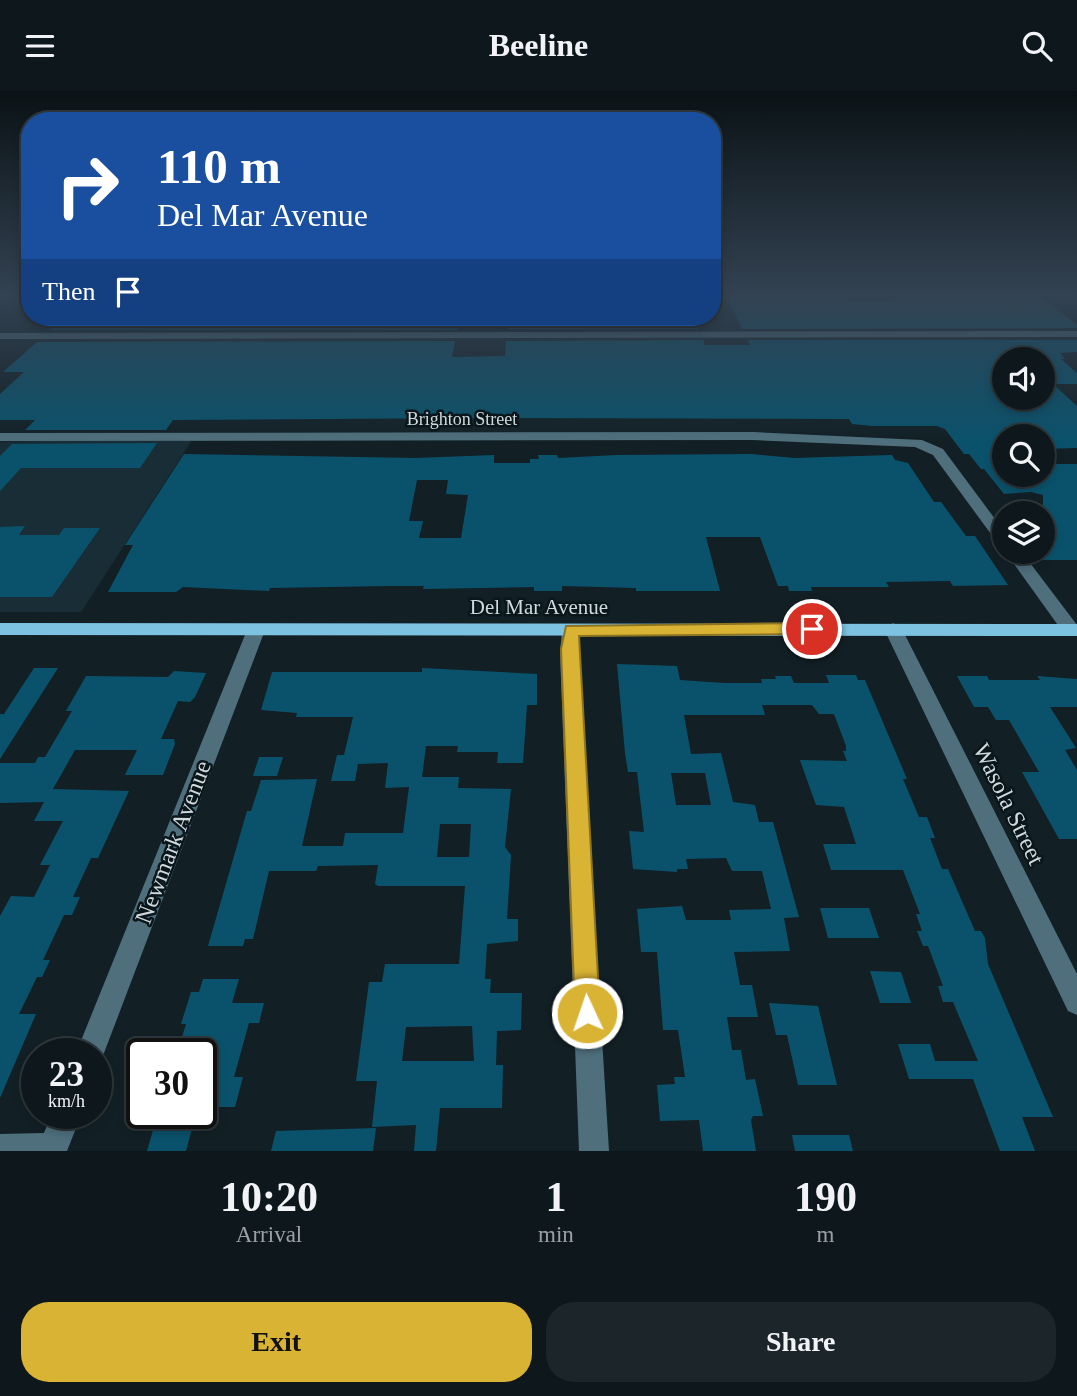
<!DOCTYPE html>
<style>
:root{--surface:#0e181c;--page:#1c2529;--text:#f1f3f6;--muted:#9ba0a3;--line:#2e373b;--accent:#d9b334}
body{margin:0;font-family:"Times New Roman",serif;background:var(--page);color:var(--text);height:100vh;display:flex;flex-direction:column;font-size:26px;white-space:nowrap}
*{box-sizing:border-box;margin:0}
p{font-size:23px;color:var(--muted)}
.icon{flex:none;width:38px;height:38px;fill:none;stroke:currentColor;stroke-width:2;stroke-linecap:round;stroke-linejoin:round}
.map{position:relative;height:1060px;overflow:hidden}
.panel{display:flex;flex-direction:column;background:var(--surface);flex:1}
.panel>*{flex:none}
.hud{position:absolute;left:21px;top:21px;width:700px;height:214px;border-radius:28px;box-shadow:0 4px 10px #0003,0 0 0 2px var(--line);background:#1a4fa0;color:#fff;overflow:hidden}
.controls{position:absolute;left:992px;top:256px;display:grid;gap:14px}
.controls a{display:grid;place-items:center;width:63px;height:63px;border-radius:50%;background:var(--surface);box-shadow:0 4px 10px #0003,0 0 0 2px var(--line);font-size:35px}
.speed{position:absolute;left:21px;top:947px;display:flex;gap:14px;font-size:35px;font-weight:700;text-align:center}
.speed>*{display:grid;place-content:center;width:91px;height:91px;border-radius:50%;background:var(--surface);box-shadow:0 4px 10px #0003,0 0 0 2px var(--line);line-height:1}
.speed small{font-size:18px;font-weight:400}
.speed .limit{border:4px solid #111;border-radius:10px;background:#fff;color:#111}
.pin{position:absolute;display:grid;place-items:center;width:60px;height:60px;color:#fff;margin:-30px;border:4px solid #fff;border-radius:50%;box-shadow:0 2px 7px #0007}
.me{position:absolute;width:77px;margin:-38px;rotate:357deg;stroke-linejoin:round;filter:drop-shadow(0 0 5px #0008)}
.turn{display:flex;align-items:center;gap:24px;height:147px;padding:0 21px;font-size:32px}
.turn .icon{width:91px;height:91px;stroke-width:2.5}
.turn b{display:block;font-size:49px;line-height:60px}
.then{display:flex;align-items:center;height:66px;padding:0 21px;background:#0003;gap:14px;font-size:26px}
.eta{display:flex;justify-content:space-evenly;align-items:center;height:119px;text-align:center}
.eta b{font-size:42px;font-weight:800;line-height:49px}
.cta{display:flex;gap:14px;margin-top:auto;padding:14px 21px}
.cta a{flex:1;height:80px;border-radius:28px;background:var(--accent);color:#111;font-size:28px;font-weight:800;line-height:80px;text-align:center}
.cta a+a{background:var(--page);color:var(--text)}
header{display:flex;justify-content:space-between;align-items:center;height:91px;padding:0 21px;background:var(--surface);font-size:32px;font-weight:800}
.map>svg:first-child{display:block}
.built{fill:#182d35}
.building{fill:#0a526b;fill-rule:evenodd}
.lines{fill:none;stroke-linecap:round;stroke-linejoin:round}
.minor{fill:#4f6f7d;fill-rule:evenodd}
.major{fill:#7ec2e1;fill-rule:evenodd}
.route{fill:#d9b334;stroke:#8d7422;stroke-width:2}
.labels{text-anchor:middle;stroke-width:5;stroke-linejoin:round;paint-order:stroke}
.far-street-label{font-size:18px;fill:#d0d9dd;stroke:#09161c}
.street-label{font-size:21px;fill:#d0d9dd;stroke:#09161c}
.near-street-label{font-size:24px;fill:#d0d9dd;stroke:#09161c}
</style>
<header><svg class="icon" aria-label="menu" viewBox="0 0 24 24"><path d="M4 6h16M4 12h16M4 18h16"/></svg>Beeline<svg class="icon" aria-label="search" viewBox="0 0 24 24"><circle cx="10" cy="10" r="6"/><path d="M15 15l6 6"/></svg></header>
<div class="map">
<svg width="1077" height="1060" viewBox="0 0 1077 1060">
<rect width="100%" height="100%" fill="#122026"/>
<path class="built" d="M194,346l-113,175h-81v-170z"/>
<g class="building">
<path d="M725,202h119l6,8h40l-2,-3h14l-5,-5 141,1 39,31v3l-335,1z"/>
<path d="M66,226h378l15,2 -2,11h-407z"/>
<path d="M515,226h180l4,12h-192l1,-10z"/>
<path d="M703,249l2,5h45l-2,-5h329v12l-17,1 5,6h-4l16,14v11h-24l24,22v42l-34,1v-13h-12l-27,-9v47h39v-10h34v96h-34v-65l-12,-3 -27,2 -20,-25h-3l-12,-15h-5l-19,-25 -8,-3h-65l-20,-2 -3,-5 -374,-1 -302,2 -7,10h-141l10,-10h-35v-26l24,-22h-21l34,-30 418,-1 -3,16 53,-1 1,-15zM1004,268h39v38h-39z"/>
<path d="M157,352l-17,25h-119l-21,23v-35l12,-12z"/>
<path d="M184,363l232,4 78,-3v8h36v-4h9l-1,-4h19l1,3 59,-3 134,-1 43,4 98,-3 3,5 13,3 26,39h7l25,34h9l33,49 -55,1 -3,-5 -64,1 3,5h-78l1,4h-23l-1,-5h-10l-18,-49h-54l14,54h-84v-3l-74,-2v5h-28v-4l-111,2 1,-3h-35l-119,2 -1,3 -86,-4 -7,5h-68l25,-47h-8zM417,389h31l-2,14 22,1 -7,43h-42l4,-17h-14z"/>
<path d="M25,435l-6,9h40l5,-7h36l-48,69h-52v-70z"/>
<path d="M617,573l60,2 3,14 44,3h38l-1,-4h15l-1,-3h16l3,7h35l-3,-8h30l2,5h7l42,99h-4l16,38h8l8,21h-5l12,31h6l27,62h6l4,7 3,26 65,153h-31l13,34h-35l-27,-72h-64l-11,-35h32l5,17h43l-25,-59h-10l-5,-16h5l-15,-40h-5l-6,-15h5l-6,-17h4l-17,-44h-72l-8,-26h33l-12,-37 -28,-2 -16,-45 47,1 -4,-10h3v-5l-12,-32h-15l-7,-9h-50l3,10h-81l7,39 30,-1 12,49 22,3 4,17h14l26,95 -15,1 6,33 -56,1 6,33h12l6,32h-31l5,33h9l5,30 9,-1 8,37h-10l-2,4 5,31h-53l-4,-31 -39,1 -3,-36 18,-1 -1,-7h11l-7,-47h-15l-6,-78h-16l-4,-43 45,-3 4,14h45l-2,-10 42,-1 -9,-38h-30l-6,-13 -40,1 2,10h-11v3l-44,-3 -4,-38 15,1 -7,-60h-9l-3,-19zM671,682h34l6,32h-35z"/>
<path d="M34,577h24l-58,91v-45h4z"/>
<path d="M422,577l115,6v31h-10l-4,58h-26l1,-11h-41l1,-6h-32l-4,31h37l-1,11 53,1 -6,58 6,8 -4,64h11v22l-31,3 -2,35h6l-1,14h32l-1,37 -24,1 -1,34h7l-1,43h-62l-4,43h-22l2,-26 -44,2 5,-46h-21l13,-99h13l3,-18h74l6,-78h-87l-3,-2 3,-19 -60,1 -2,5h-47l-16,68h-8l-2,7h-35l39,-135h4l10,-31 56,-1 -15,67h41l2,-13h58l6,-46 -24,1 3,-25 -30,1 -3,17h-24l6,-26h7l9,-38h-57l1,-4 -36,-3 11,-38h150zM440,733h31l-2,33h-32zM472,935l2,35h-72l4,-34z"/>
<path d="M174,580l32,2 -11,24 -5,5 -12,-1 -17,38h13l1,5 -12,31h-38l12,-25h-62l-22,39 76,2 -31,67h-7l-18,39h7l-8,18h-8l-21,45h7l-8,17h-5l-18,37h17l-36,84v-182l11,-20 23,1 16,-32h-10l23,-44h-29l10,-19 -44,1v-40h35l3,-6h7l27,-46h-6l20,-35 82,1z"/>
<path d="M957,585h30l2,4h51l-3,-4 40,3v28h-27l26,41 -11,2 12,20v69h-18l-37,-67h17l-30,-52h-13l-8,-13h-14z"/>
<path d="M259,666h24l-6,19h-24z"/>
<path d="M820,817h49l10,30h-51z"/>
<path d="M870,880l31,1 10,31h-31z"/>
<path d="M203,888h36l-7,24h32l-5,20h-10l-15,54h9l-8,30h-34v-54h-24l9,-29h-5l10,-32h8z"/>
<path d="M769,912l49,3 19,79h-39l-11,-50h-11z"/>
<path d="M158,1022h38l-10,38h-39z"/>
<path d="M376,1037l-3,23h-102l5,-20z"/>
<path d="M792,1044h57l4,16h-58z"/>
</g>
<g class="lines">
<g class="minor">
<path d="M1077,240v6l-1077,2v-6z"/>
<path d="M753,341l169,8 21,9 61,82v15l-5,-1 -66,-90 -18,-8 -162,-7 -753,1v-8z"/>
<path d="M1004,459l17,1 56,74v10h-12z"/>
<path d="M893,532l9,6 175,345v41l-9,-4 -184,-382z"/>
<path d="M256,533l9,6 -161,423 -8,11v-11h-20l171,-423z"/>
<path d="M571,533l9,6 -2,23 31,498h-30l-19,-498 2,-23z"/>
<path d="M52,1022h30l-15,38h-67v-17l44,-1z"/>
</g>
<path class="major" d="M0,532l1077,1v12l-1077,-1z"/>
</g>
<linearGradient id="sky" x2="0" y2="1"><stop stop-color="#0a1215"/><stop offset="0.58" stop-color="#334252"/><stop offset="1" stop-color="#334252" stop-opacity="0"/></linearGradient>
<rect width="1077" height="351" fill="url(#sky)"/>
<path class="route" d="M812,532l8,6 -8,5 -233,2 21,377 -4,8 -9,4 -8,-4 -4,-8 -14,-364 5,-23z"/>
<g class="labels">
<g class="far-street-label">
<text x="462" y="334">Brighton Street</text>
</g>
<g class="street-label">
<text x="539" y="523">Del Mar Avenue</text>
</g>
<g class="near-street-label">
<text transform="translate(1009 713) rotate(64)" y="8">Wasola Street</text>
<text transform="translate(173 751) rotate(-69)" y="8">Newmark Avenue</text>
</g>
</g>
</svg>
<div class="controls">
<a><svg class="icon" aria-label="sound" viewBox="0 0 24 24"><path d="M4 9h4l5-4v14l-5-4H4zM17 9q2 3 0 6"/></svg></a>
<a><svg class="icon" aria-label="search" viewBox="0 0 24 24"><circle cx="10" cy="10" r="6"/><path d="M15 15l6 6"/></svg></a>
<a><svg class="icon" aria-label="layers" viewBox="0 0 24 24"><path d="M12 4l9 5-9 5-9-5zM3 14l9 5 9-5"/></svg></a>
</div>
<div class="speed"><div>23<small>km/h</small></div><div class="limit">30</div></div>
<div class="pin" style="left:812px;top:538px;background:#d93025"><svg class="icon" aria-label="arrive" viewBox="0 0 24 24"><path d="M6 21V4h12l-3 4 3 4H6"/></svg></div>
<svg class="me" style="left:587px;top:922px" viewBox="-20 -20 40 40"><circle r="17" fill="#d9b334" stroke="#fff" stroke-width="3"/><path d="M0-11L8 9 0 5-8 9z" fill="#fff"/></svg>
<div class="hud">
<div class="turn"><svg class="icon" aria-label="right" viewBox="0 0 24 24"><path d="M7 20v-9h11M14 6l5 5-5 5"/></svg><div><b>110 m</b>Del Mar Avenue</div></div>
<div class="then">Then<svg class="icon" aria-label="arrive" viewBox="0 0 24 24"><path d="M6 21V4h12l-3 4 3 4H6"/></svg></div>
</div>
</div>
<section class="panel">
<div class="eta">
<div><b>10:20</b><p>Arrival</p></div>
<div><b>1</b><p>min</p></div>
<div><b>190</b><p>m</p></div>
</div>
<div class="cta"><a>Exit</a><a>Share</a></div>
</section>
